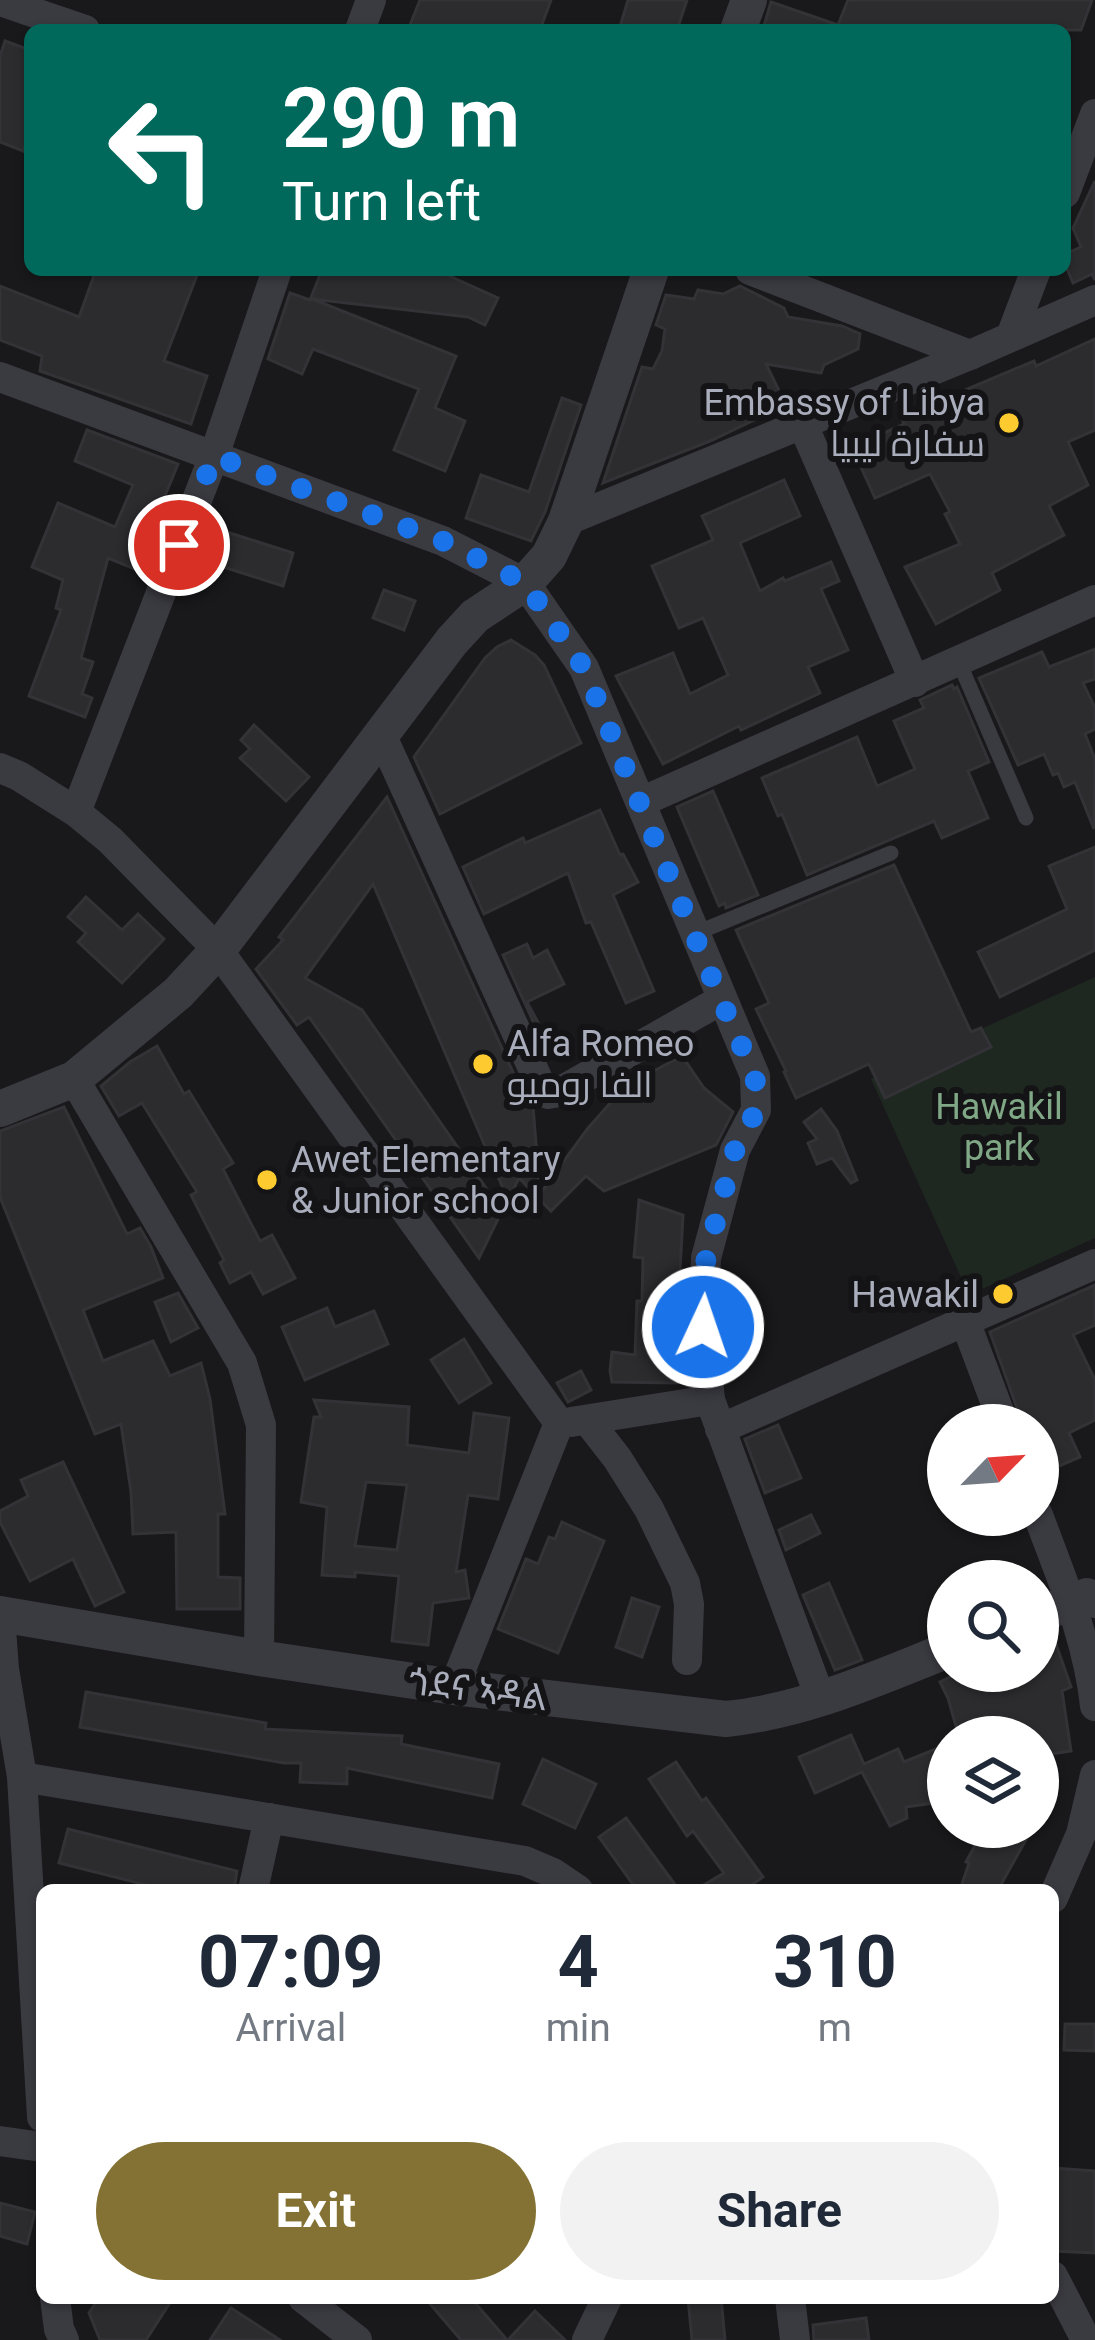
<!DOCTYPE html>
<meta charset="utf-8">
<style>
:root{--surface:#fff;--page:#f2f2f3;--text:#1f2937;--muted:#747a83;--accent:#837233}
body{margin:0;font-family:Roboto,Cairo,"Noto Sans Ethiopic",sans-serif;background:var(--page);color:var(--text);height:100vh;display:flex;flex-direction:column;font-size:45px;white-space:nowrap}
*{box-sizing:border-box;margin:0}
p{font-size:39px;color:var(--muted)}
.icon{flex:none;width:66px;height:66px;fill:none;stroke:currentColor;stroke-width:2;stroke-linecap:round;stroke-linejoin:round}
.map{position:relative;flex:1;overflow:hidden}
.sheet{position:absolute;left:36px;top:1884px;width:1023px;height:420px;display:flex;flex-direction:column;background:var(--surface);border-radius:18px;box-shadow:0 3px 9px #0004}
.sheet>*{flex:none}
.banner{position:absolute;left:24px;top:24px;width:1047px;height:252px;border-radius:18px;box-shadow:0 3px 9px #0004;background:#00695c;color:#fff;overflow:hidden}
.needle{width:78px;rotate:65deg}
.controls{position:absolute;left:927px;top:1404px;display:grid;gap:24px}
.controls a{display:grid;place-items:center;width:132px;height:132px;border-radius:50%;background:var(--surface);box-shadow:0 3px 9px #0004;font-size:60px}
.pin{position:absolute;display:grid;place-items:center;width:102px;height:102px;color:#fff;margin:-51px;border:6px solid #fff;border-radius:50%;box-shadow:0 3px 12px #0007}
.me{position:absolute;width:132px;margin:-66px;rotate:3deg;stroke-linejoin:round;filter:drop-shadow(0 0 9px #0008)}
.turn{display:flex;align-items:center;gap:42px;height:252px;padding:0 60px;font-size:54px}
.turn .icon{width:156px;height:156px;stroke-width:2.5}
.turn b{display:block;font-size:84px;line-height:102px}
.eta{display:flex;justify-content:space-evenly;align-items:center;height:204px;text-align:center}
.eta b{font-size:72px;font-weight:700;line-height:84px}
.action{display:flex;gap:24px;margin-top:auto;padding:24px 60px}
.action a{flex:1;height:138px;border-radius:72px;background:var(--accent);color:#fff;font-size:48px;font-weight:700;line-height:138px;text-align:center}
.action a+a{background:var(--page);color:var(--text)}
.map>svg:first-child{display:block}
.green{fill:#1e2720}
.building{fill:#2c2c2f;stroke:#333337;stroke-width:3;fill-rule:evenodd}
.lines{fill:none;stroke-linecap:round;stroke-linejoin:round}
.service{stroke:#3a3a41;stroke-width:15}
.minor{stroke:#3a3a41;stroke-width:30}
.tertiary{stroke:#3a3a41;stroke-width:36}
.route{stroke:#1a73e8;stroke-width:21;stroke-dasharray:0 37.8}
.poi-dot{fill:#fdcb2f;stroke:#141416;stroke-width:4.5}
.labels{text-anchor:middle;stroke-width:12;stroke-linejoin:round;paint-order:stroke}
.poi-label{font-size:36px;fill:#aaaebc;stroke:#141416;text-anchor:end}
.park-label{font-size:36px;fill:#81a886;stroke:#141416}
.street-label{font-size:36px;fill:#aaaebc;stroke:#141416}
</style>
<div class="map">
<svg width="1095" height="2340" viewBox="0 0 1095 2340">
<rect width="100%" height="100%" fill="#19191b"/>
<path class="green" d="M1095,977v261l-126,57 -98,-216z"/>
<g class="building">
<path d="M420,0h131l-11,30h-132z"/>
<path d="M628,0h59l-10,30h-58z"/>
<path d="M848,0h244l-11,30h-304l-13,-4 7,-24 67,23z"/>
<path d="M5,41l25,9v80l-7,21 -23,-9v-86z"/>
<path d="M1095,181v99l-3,-6 -19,9 -8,-19v-10l16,-7 -8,-19z"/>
<path d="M96,270h103l-35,91 43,15 -16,48 -151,-53 2,-15 -42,-16v-54l79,31z"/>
<path d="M322,270h114l62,28 -13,27 -17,-8 -156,-18 144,57 -21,52 30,13 -20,50 -51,-21 25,-61 -106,-40 -11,25 -34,-15 22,-66 20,7z"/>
<path d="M740,286l44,22 4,9 54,9 18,8 -2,15 -34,16 -3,8 -55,-9 20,41 -76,36 -107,42 39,-116 11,2 9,-18 3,-22 -9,-4 10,-30 28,4 4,-9 25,4z"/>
<path d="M1095,339v91l-27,12 20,43 -39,21 15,29 -72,38 8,17 -64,34 -31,-57 55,-23 -15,-30 5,-2 -20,-38 -55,24 -23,-51 52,-23 -3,-7 133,-56 2,5z"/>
<path d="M562,398l19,7 -36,107 -14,29 -65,-23 15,-43 48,17z"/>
<path d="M87,430l91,34 -43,105 -27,-11 -27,100 12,4 -11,32 10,4 -7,19 -56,-21 32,-86 -5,-2 7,-28 -31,-13 26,-64 57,24 18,-42 -58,-24z"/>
<path d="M784,480l16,36 -60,27 20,48 23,-13 2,3 46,-19 8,19 -18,8 27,61 -40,17 12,26 -79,37 -2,-4 -76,38 -47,-88 57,-23 17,41 38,-19 -25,-57 -24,10 -27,-62 61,-26 -11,-24z"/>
<path d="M208,526l85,27 -10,33 -88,-28z"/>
<path d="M384,590l31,11 -11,29 -31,-12z"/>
<path d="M511,640l24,15 9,10 37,78 -141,71 -26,-57 71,-99 12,-11z"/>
<path d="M1095,649v30l-12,4 12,25v21l-10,5 10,25 -1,70 -19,-47 -11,5 -6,-14 -5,2 -9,-21 -26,11 -39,-87 63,-26 7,15z"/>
<path d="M952,685l2,4 3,-2 32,75 -21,9 20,47 -46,20 -8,-17 -127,54 -25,-61 -4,2 -16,-38 95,-41 20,49 38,-17 -21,-48 30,-13 -4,-8z"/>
<path d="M254,725l55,52 -23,24 -46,-43 10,-9 -9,-9z"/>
<path d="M713,791l45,104 -32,13 -1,-5 -6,3 -42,-99z"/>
<path d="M387,797l135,295 11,14 7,88 48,-66 24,-27 40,-29 30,-16 22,32 29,24 -17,33 -112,46 -18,-15 -35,35 -32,-33 -11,22 -135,-316 -68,94 57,32 140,201 -23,47 -170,-241 -12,8 -41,-56 27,-29 -4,-3z"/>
<path d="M600,810l20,45 3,-1 15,28 -25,13 41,96 -28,12 -35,-81 -5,1 -18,-50 -84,41 -21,-47 60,-29 2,5z"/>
<path d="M1095,847v103l-95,47 -22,-45 89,-43 -18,-43z"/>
<path d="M894,865l77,167 10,-4 10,19 -106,51 -16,-34 -73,34 -12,-26 2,-1 -30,-62 13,-6 -33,-73z"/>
<path d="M86,897l36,33 16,-16 26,25 -42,44 -44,-41 8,-9 -18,-16z"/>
<path d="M527,944l6,14 14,-8 17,34 -37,18 14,26 -4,2 -34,-75z"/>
<path d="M157,1046l27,48 5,-3 44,72 -10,6 37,72 12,-6 23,43 -32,16 -12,-22 -21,11 -10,-20 4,-3 -33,-65 6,-3 -55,-89 -23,13 -18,-30 29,-24z"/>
<path d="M64,1107l63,127 13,-6 11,19 12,31 -80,32 20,51 50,-20 17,35 31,-13 9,36 15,115h-7v63l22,1v31h-63l-1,-77 -43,2 -2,-42 -10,-68 -26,10 -95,-237v-66z"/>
<path d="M821,1109l16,22 20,49 -6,3 -19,-25 -15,6 -9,-21 9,-4 -13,-17z"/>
<path d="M639,1200l44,15 -6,112v56l-65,-1 -2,-11 2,-19 23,3 2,-54h5l1,-43 -9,-1z"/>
<path d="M1095,1285v40l-22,10 22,45v40l-26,13 11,24 -30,13 -12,-29v-16h-15l-33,-93z"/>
<path d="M178,1293l20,35 -27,14 -16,-40z"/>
<path d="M327,1308l8,19 39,-16 14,33 -83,36 -23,-53z"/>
<path d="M464,1339l27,44 -32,20 -28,-43z"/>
<path d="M581,1371l10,19 -23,12 -11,-19z"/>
<path d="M314,1400l95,7 -2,38 62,8 5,-40 35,5 -11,81 -30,-4 -12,77 9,-2 4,28 -36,5 -5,42 -36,-4 7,-65 -44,-4v5l-33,-2 5,-68 -26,-5 13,-85h7zM366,1482l41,3 -10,65 -42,-4z"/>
<path d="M778,1425l23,53 -36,15 -20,-54z"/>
<path d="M63,1462l61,130 -29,14 -22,-47 -43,22 -30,-59v-11l28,-15 -7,-16z"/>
<path d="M811,1515l9,18 -34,17 -7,-20z"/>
<path d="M562,1522l42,19 -46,112 -60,-24 28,-70 12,5 11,-27 6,2z"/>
<path d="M829,1583l33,77 -27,10 -32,-75z"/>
<path d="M632,1598l27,9 -17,50 -26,-10z"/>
<path d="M1056,1644l15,43 -9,4 9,60 -33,5v-19h-79l-11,-39 -8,-16 22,-11h76v-21z"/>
<path d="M86,1692l180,31 -1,6 137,7 -1,8 98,20 -7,34 -145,-30v16l-47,-2 1,-19h-17l-204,-36z"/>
<path d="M851,1735l13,29 34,-15 6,13 44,-18v57l-42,6 1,11 -17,8 -28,-54 -47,21 -16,-36z"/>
<path d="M543,1759l53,25 -21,44 -52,-24z"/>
<path d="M676,1762l26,39 4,-3 57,79 -19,13h-49l29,-17 -31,-42 -6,5 -38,-57z"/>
<path d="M626,1818l28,38 25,34h-42l-38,-53z"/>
<path d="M985,1827h48l-35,63h-38l9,-27 -3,-1z"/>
<path d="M68,1829l169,42 -3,19h-68l-107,-27z"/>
<path d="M1065,2024h30v27l-31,-1z"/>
<path d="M1053,2168l42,3v82l-42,-2z"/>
<path d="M0,2203l35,9 -8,32 -27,-8z"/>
<path d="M99,2298h74l-27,42h-46l-11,-27z"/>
<path d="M425,2298h46l36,42h-46z"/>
<path d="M688,2298h33l4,42h-33z"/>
<path d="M231,2308l49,32h-70z"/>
<path d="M535,2311l30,29h-57z"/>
<path d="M866,2318l3,22h-55l-1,-15z"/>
</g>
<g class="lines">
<g class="service">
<path d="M959,662l67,156"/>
<path d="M694,934l197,-81"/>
</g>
<g class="minor">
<path d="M0,1l85,29"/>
<path d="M360,30l11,-30"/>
<path d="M1065,193l30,-79"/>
<path d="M750,270l220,85"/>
<path d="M1011,336l25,-66"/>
<path d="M0,377l443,164 82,42 59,85 171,408 1,34 -21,40 -29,108 -3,68 7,74 111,300"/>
<path d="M803,425l112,257"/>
<path d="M566,521l404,-166 125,-55"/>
<path d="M380,732l160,352 8,10 11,-2 162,-92"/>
<path d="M0,768l19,8 57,36 34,28 108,110 341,473 -105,264"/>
<path d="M641,802l454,-202"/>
<path d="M76,812l138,-356 63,-186"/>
<path d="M74,1079l168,284 19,62 -2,233"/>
<path d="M965,1321l39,104"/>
<path d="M588,1421l29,37 32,51 36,74 4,21 -2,56"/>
<path d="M571,1422l139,-22"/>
<path d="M720,1429l375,-165"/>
<path d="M1038,1515c23,62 50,124 57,191"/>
<path d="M0,1615l4,54 18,108 20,340"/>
<path d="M22,1777l503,84 28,12 25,17"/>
<path d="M253,1890l16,-72"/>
<path d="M1053,1898l28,-64 14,-59"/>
<path d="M0,2141l42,6"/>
<path d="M1053,2276l33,64"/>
<path d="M55,2298l4,31 5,11"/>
<path d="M303,2298l54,42"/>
<path d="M790,2298l5,42"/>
<path d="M587,2340l20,-42"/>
</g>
<g class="tertiary">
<path d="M738,30l11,-30"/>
<path d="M0,1109l74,-30 104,-86 40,-43 234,-309 23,-25 50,-33 24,-27 17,-35 85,-251"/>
<path d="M0,1614l259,44 195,29 272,32c79,-8 149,-40 222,-69"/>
<path d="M1038,1615l49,-19 8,4"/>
</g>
</g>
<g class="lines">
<path class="route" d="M179,545l35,-89 229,85 82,42 59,85 137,332 34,76 2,33 -22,41 -29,108 -3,69"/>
</g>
<g class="poi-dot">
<circle cx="1009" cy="423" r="12"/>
<circle cx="483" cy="1064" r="12"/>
<circle cx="267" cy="1180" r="12"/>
<circle cx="1003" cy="1294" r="12"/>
</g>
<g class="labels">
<g class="poi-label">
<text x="985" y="415">Embassy of Libya<tspan x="985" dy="41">سفارة ليبيا</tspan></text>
<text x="507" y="1056" text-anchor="start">Alfa Romeo<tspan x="507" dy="41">الفا روميو</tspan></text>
<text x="291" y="1172" text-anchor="start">Awet Elementary<tspan x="291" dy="41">&amp; Junior school</tspan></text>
<text x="979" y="1307">Hawakil</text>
</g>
<g class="park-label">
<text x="999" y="1119">Hawakil<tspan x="999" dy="41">park</tspan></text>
</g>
<g class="street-label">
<text transform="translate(478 1689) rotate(7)" y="13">ጎደና ኣዳል</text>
</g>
</g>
</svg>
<div class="controls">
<a><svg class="needle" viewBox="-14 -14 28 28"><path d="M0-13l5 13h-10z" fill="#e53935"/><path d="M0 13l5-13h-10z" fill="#747a83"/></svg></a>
<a><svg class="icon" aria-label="search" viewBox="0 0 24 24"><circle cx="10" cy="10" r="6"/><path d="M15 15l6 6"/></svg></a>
<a><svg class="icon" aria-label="layers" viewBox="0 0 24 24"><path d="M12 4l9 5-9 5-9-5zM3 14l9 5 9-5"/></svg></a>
</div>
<div class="pin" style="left:179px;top:545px;background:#d93025"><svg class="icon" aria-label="arrive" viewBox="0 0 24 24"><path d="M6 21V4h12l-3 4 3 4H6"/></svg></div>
<svg class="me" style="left:703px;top:1327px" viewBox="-20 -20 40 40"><circle r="17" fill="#1a73e8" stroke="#fff" stroke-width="3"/><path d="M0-11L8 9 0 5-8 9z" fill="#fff"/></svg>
<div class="banner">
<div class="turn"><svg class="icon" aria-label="left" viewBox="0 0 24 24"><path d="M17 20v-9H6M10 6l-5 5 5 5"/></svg><div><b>290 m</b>Turn left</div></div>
</div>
<section class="sheet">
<div class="eta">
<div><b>07:09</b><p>Arrival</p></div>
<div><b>4</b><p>min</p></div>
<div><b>310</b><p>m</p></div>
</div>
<div class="action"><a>Exit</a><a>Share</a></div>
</section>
</div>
